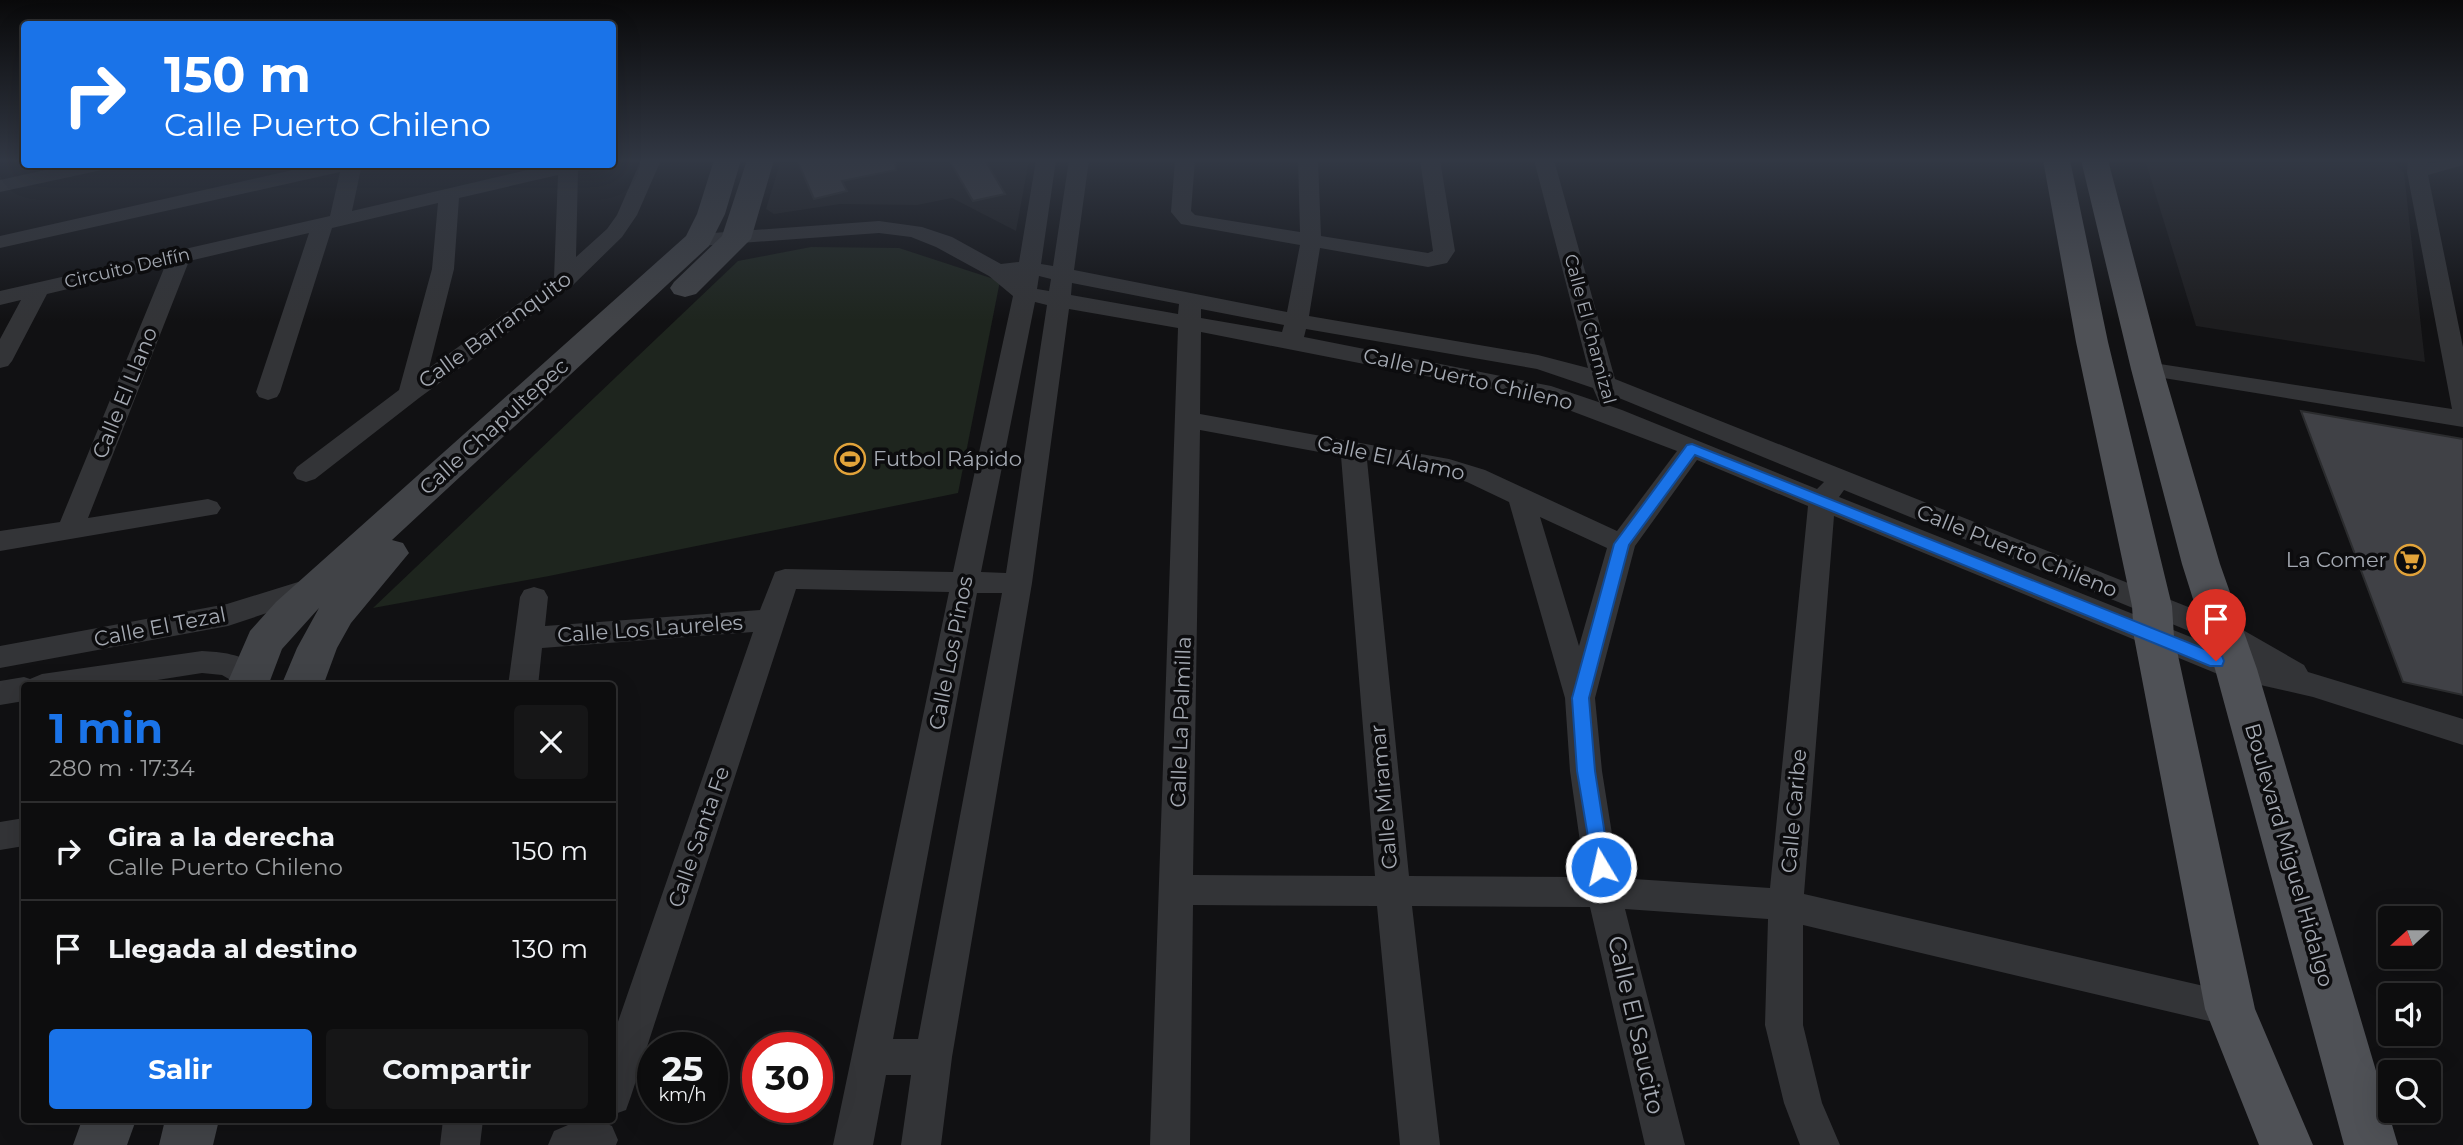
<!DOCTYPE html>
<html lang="es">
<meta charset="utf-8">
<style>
:root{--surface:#0d0d0e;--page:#161617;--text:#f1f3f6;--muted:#9a9c9e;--line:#2d2d2e;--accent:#1a73e8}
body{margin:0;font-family:Montserrat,sans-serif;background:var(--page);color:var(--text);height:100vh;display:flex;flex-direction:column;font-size:26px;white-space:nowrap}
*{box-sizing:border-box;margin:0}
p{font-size:23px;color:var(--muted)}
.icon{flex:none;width:38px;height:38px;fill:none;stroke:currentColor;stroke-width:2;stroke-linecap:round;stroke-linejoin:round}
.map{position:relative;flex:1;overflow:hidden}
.details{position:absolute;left:21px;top:682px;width:595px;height:441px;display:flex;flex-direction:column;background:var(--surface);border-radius:7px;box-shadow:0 7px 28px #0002,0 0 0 2px var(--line)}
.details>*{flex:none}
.banner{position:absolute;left:21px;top:21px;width:595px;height:147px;border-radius:7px;box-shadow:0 7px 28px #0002,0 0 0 2px var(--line);background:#1a73e8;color:#fff;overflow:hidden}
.needle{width:46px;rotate:249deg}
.tools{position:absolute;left:2378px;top:906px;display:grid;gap:14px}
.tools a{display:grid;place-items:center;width:63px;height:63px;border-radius:7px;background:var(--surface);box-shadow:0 7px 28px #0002,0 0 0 2px var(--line);font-size:35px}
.speed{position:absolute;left:637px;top:1032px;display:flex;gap:14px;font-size:35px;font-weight:700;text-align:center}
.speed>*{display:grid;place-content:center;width:91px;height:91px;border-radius:50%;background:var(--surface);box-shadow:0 7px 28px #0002,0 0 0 2px var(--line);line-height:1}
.speed small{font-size:18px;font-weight:400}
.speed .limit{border:10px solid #d22;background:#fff;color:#111}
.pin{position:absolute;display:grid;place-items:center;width:60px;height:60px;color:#fff;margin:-72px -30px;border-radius:50% 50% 50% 0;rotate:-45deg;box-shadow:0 0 7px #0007}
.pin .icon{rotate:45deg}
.me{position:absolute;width:77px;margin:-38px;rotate:351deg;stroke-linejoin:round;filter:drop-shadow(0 0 5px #0008)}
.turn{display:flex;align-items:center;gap:24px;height:147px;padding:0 28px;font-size:32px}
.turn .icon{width:91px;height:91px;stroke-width:2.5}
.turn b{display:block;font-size:49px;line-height:60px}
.round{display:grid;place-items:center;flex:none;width:74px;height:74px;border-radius:7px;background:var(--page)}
.overview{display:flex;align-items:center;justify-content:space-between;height:119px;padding:0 28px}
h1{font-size:42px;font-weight:700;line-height:52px;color:var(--accent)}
.action{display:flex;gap:14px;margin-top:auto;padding:14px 28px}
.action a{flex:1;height:80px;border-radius:7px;background:var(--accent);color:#fff;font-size:28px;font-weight:700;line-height:80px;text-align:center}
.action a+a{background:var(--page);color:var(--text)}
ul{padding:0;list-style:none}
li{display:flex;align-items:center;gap:21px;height:98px;padding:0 28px;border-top:2px solid var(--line)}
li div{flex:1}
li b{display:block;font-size:26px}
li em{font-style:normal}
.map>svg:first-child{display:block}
.built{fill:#1d1d1f}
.green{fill:#1e251e}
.building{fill:#404146;stroke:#2b2c2e;stroke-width:2}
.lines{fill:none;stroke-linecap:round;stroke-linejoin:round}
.street{fill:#333437;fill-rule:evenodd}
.secondary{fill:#414347;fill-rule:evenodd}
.primary{fill:#4f5156;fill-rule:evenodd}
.route{fill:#1a73e8;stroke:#114b97;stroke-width:2}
.labels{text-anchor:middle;stroke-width:7;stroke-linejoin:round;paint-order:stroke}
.far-street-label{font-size:18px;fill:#a4a9b2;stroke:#0c0c0e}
.street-label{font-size:21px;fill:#a4a9b2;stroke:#0c0c0e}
.poi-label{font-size:21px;fill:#a4a9b2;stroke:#0c0c0e;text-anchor:start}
.near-street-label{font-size:24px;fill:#a4a9b2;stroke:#0c0c0e}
</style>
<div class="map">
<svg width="2463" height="1145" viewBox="0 0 2463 1145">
<rect width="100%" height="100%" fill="#111113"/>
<g class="built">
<path d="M781,160h248l-13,71 -64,-33 -35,7 -77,-1 -66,10 -8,-5z"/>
<path d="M2145,160h246l13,13 21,189 -229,-36z"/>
</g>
<path class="green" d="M811,247l88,1 101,33 -42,212 -409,83 -176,32 365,-347z"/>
<g class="building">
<path d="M797,160h98l1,10 -54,11 5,10 -33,8z"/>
<path d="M949,160h36l20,34 -32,7z"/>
<path d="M2301,411l162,28v256l-60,-13z"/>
</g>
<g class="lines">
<g class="street">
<path d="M641,160h20l-24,55 -15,22 -49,48 -154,113 -104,81 -9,3 -9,-3 -4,-6 4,-6 102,-77 33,-121 6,-66 -106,25 -52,164 -3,5 -9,3 -9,-3 -3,-5 53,-159 -120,28 -101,257 120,-19 9,3 4,6 -4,6 -217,37v-20l60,-9 105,-256 -118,28 -35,67 -4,5 -8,2v-29l21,-39 -21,5v-14l330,-75 10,-44 -340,76v-12l319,-72h43l-10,47 201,-47h38l-3,4 -10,3 -2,86 31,-28 10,-14zM558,175l-4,103 -125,90 25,-99 5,-71z"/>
<path d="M1036,160h20l-15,104 12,2 16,-106h20l-15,110 213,42 13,-67 -119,-21 -10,-12 4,-52h20l-4,51 4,4 105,17 -2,-72h20l3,76 107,17 5,-2 -13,-91h20l15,91 -8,12 -19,4 -108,-19 -11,68 229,39 50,13 -54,-208h20l61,219 621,247 68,39 4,7 155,47v26l-150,-48 -88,-20 -391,-161 -30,378 426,98 13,5 5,12 -5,12 -13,5 -427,-101v100l19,78 18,42h-40l-16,-42 -19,-78 3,-106 -143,-10 60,236h-40l-55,-238 -178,-1 28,239h-40l-23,-239 -184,-1 -3,240h-40l28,-817 -109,-19 -37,274 -80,474 -11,88h-40l10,-70h-25l-13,70h-40l116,-553 -153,-3 -165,507 -5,14 -14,5v-76l141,-407 -211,16 -4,38h-30l12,-89 4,-7 10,-3 10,3 4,7 -3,29 215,-16 15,-38 10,-3 168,3 60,-276 -24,-20 -53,-29 -25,-10 -32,-4 -180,13 -8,-1 -3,-5 3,-5 8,-1 180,-13 43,6 30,10 49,27 18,-2zM1039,276l12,3 -2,12 -12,-2zM1072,283l107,21 -1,10 -107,-19zM1035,302l12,3 -41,268 -25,-1zM1201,309l83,16 -2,7 -81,-14zM1306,329l231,40 56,19 6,14 9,3 9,-3 2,-4 205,84 -7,7 -195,-79 -71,-24 -247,-49zM1201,332l336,66 140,53 -60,80 -132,-61 -36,-11 -249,-45zM1200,430l141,26 34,420 -182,-1zM1367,460l71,13 29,9 42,20 56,196 5,73 15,106 -176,-1zM1697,460l111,46 -38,382 -151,-10 -17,-107 -7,-73 40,-152zM1844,490l372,152 30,17 -407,-162zM1540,517l67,31 -28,98zM977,593h25l-84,446h-25z"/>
<path d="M2408,160h20v3l35,-3v5l-35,10 35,172v80l-324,-53 -4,-5 4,-5 8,-2 305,47 -45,-237z"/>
<path d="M72,164h40l-10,6 -102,22v-12z"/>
<path d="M311,578l10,3 4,7 -4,7 -93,31 -228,42v-22l227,-42z"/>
<path d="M202,651c23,1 50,4 62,26l-7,9h-16l-19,-11 -20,-2 -83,13h-95v15l-24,4v-24l24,-4 6,2 12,-5z"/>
<path d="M24,818v28l-24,4v-28z"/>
<path d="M443,1120h40l-3,25h-40z"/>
<path d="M598,1120l14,6 6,14 -2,5h-68l6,-14 14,-6z"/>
</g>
<g class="secondary">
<path d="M714,160h27l-16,54 -16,32 -317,294 11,3 6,10 -58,70 -14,25 -14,38h-42l16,-38 22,-40 -37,41 -14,37h-42l24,-55 26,-29 410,-366 11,-22z"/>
<path d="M747,160h27l-23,79 -55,55 -11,3 -11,-3 -4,-6 4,-6 48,-46z"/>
<path d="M82,1120h54l-9,25h-54z"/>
<path d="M165,1120h54l-6,25h-54z"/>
</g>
<g class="primary">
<path d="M2043,160h27l38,182 64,264 2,31 81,372 58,136h-54l-54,-136 -71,-372 -2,-31 -56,-264z"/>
<path d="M2081,160h27l55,209 57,195 37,105 141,476h-54l-129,-476 -33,-105 -51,-195z"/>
</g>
</g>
<linearGradient id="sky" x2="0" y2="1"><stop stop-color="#09090a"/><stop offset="0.5" stop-color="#323844"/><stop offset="1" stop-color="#323844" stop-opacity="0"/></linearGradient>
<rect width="2463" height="321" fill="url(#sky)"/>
<path class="route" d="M1692,444l530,212 2,5 -2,5h-12l-515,-211 -66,90 -40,153 6,73 15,96 -3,6 -6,3 -7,-3 -17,-102 -5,-73 42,-154 73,-99z"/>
<defs>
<g id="stadium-ring" transform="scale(1.575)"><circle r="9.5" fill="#0c0c0e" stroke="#e2a33a" stroke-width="1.5"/><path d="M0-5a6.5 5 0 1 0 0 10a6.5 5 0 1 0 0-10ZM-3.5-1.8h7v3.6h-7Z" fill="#e2a33a"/></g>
<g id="supermarket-ring" transform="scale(1.575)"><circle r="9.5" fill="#0c0c0e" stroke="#e2a33a" stroke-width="1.5"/><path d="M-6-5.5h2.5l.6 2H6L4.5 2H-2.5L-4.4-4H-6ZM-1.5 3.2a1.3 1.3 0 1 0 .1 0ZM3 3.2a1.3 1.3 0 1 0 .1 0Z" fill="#e2a33a"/></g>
</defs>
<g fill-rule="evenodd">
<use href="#stadium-ring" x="850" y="459"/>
<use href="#supermarket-ring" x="2410" y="560"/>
</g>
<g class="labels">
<g class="far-street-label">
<text transform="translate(127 268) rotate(-13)" y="6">Circuito Delfín</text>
<text transform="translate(1590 329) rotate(75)" y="6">Calle El Chamizal</text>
</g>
<g class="street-label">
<text transform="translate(495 330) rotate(-36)" y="7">Calle Barranquito</text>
<text transform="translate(1468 379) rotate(13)" y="7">Calle Puerto Chileno</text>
<text transform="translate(125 393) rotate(-68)" y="7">Calle El Llano</text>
<text transform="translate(494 427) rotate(-42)" y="7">Calle Chapultepec</text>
<text transform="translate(1391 458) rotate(12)" y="7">Calle El Álamo</text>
<text transform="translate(2017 551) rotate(22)" y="7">Calle Puerto Chileno</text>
<text transform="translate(160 627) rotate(-11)" y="7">Calle El Tezal</text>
<text transform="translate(650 629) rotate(-4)" y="7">Calle Los Laureles</text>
<text transform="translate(951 653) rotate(-79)" y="7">Calle Los Pinos</text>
<text transform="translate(1181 722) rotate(-88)" y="7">Calle La Palmilla</text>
<text transform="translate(1384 797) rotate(-95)" y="7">Calle Miramar</text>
<text transform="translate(1794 811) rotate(-85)" y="7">Calle Caribe</text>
<text transform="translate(699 837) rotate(-71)" y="7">Calle Santa Fe</text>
<text transform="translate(2289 855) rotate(74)" y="7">Boulevard Miguel Hidalgo</text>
</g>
<g class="poi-label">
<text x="873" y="466">Futbol Rápido</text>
<text x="2387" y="567" text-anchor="end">La Comer</text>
</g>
<g class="near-street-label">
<text transform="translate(1636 1025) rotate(77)" y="8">Calle El Saucito</text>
</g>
</g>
</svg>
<div class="tools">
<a><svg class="needle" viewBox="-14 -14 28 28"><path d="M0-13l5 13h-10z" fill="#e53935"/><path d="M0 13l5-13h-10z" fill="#9a9c9e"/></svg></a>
<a><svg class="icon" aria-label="sound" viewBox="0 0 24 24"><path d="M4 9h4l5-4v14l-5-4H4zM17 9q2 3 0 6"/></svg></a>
<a><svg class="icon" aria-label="search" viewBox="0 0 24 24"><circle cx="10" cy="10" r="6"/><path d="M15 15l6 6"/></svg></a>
</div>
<div class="speed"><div>25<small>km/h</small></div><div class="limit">30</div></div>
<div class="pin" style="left:2216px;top:661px;background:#d93025"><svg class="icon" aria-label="arrive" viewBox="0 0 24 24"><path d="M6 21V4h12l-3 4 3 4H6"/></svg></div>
<svg class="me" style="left:1601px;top:867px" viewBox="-20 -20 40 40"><circle r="17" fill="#1a73e8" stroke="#fff" stroke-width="3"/><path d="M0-11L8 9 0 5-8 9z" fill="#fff"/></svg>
<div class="banner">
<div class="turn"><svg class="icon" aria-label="right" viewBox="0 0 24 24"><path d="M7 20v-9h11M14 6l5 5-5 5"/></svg><div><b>150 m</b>Calle Puerto Chileno</div></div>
</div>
<section class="details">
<div class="overview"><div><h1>1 min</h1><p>280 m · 17:34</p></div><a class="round"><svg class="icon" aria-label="close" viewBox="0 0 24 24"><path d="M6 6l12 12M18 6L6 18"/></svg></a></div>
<ul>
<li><svg class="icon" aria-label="right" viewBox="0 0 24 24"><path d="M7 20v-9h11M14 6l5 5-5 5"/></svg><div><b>Gira a la derecha</b><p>Calle Puerto Chileno</p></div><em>150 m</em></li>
<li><svg class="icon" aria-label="arrive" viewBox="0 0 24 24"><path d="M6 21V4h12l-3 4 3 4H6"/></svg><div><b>Llegada al destino</b></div><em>130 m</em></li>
</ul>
<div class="action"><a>Salir</a><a>Compartir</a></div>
</section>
</div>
